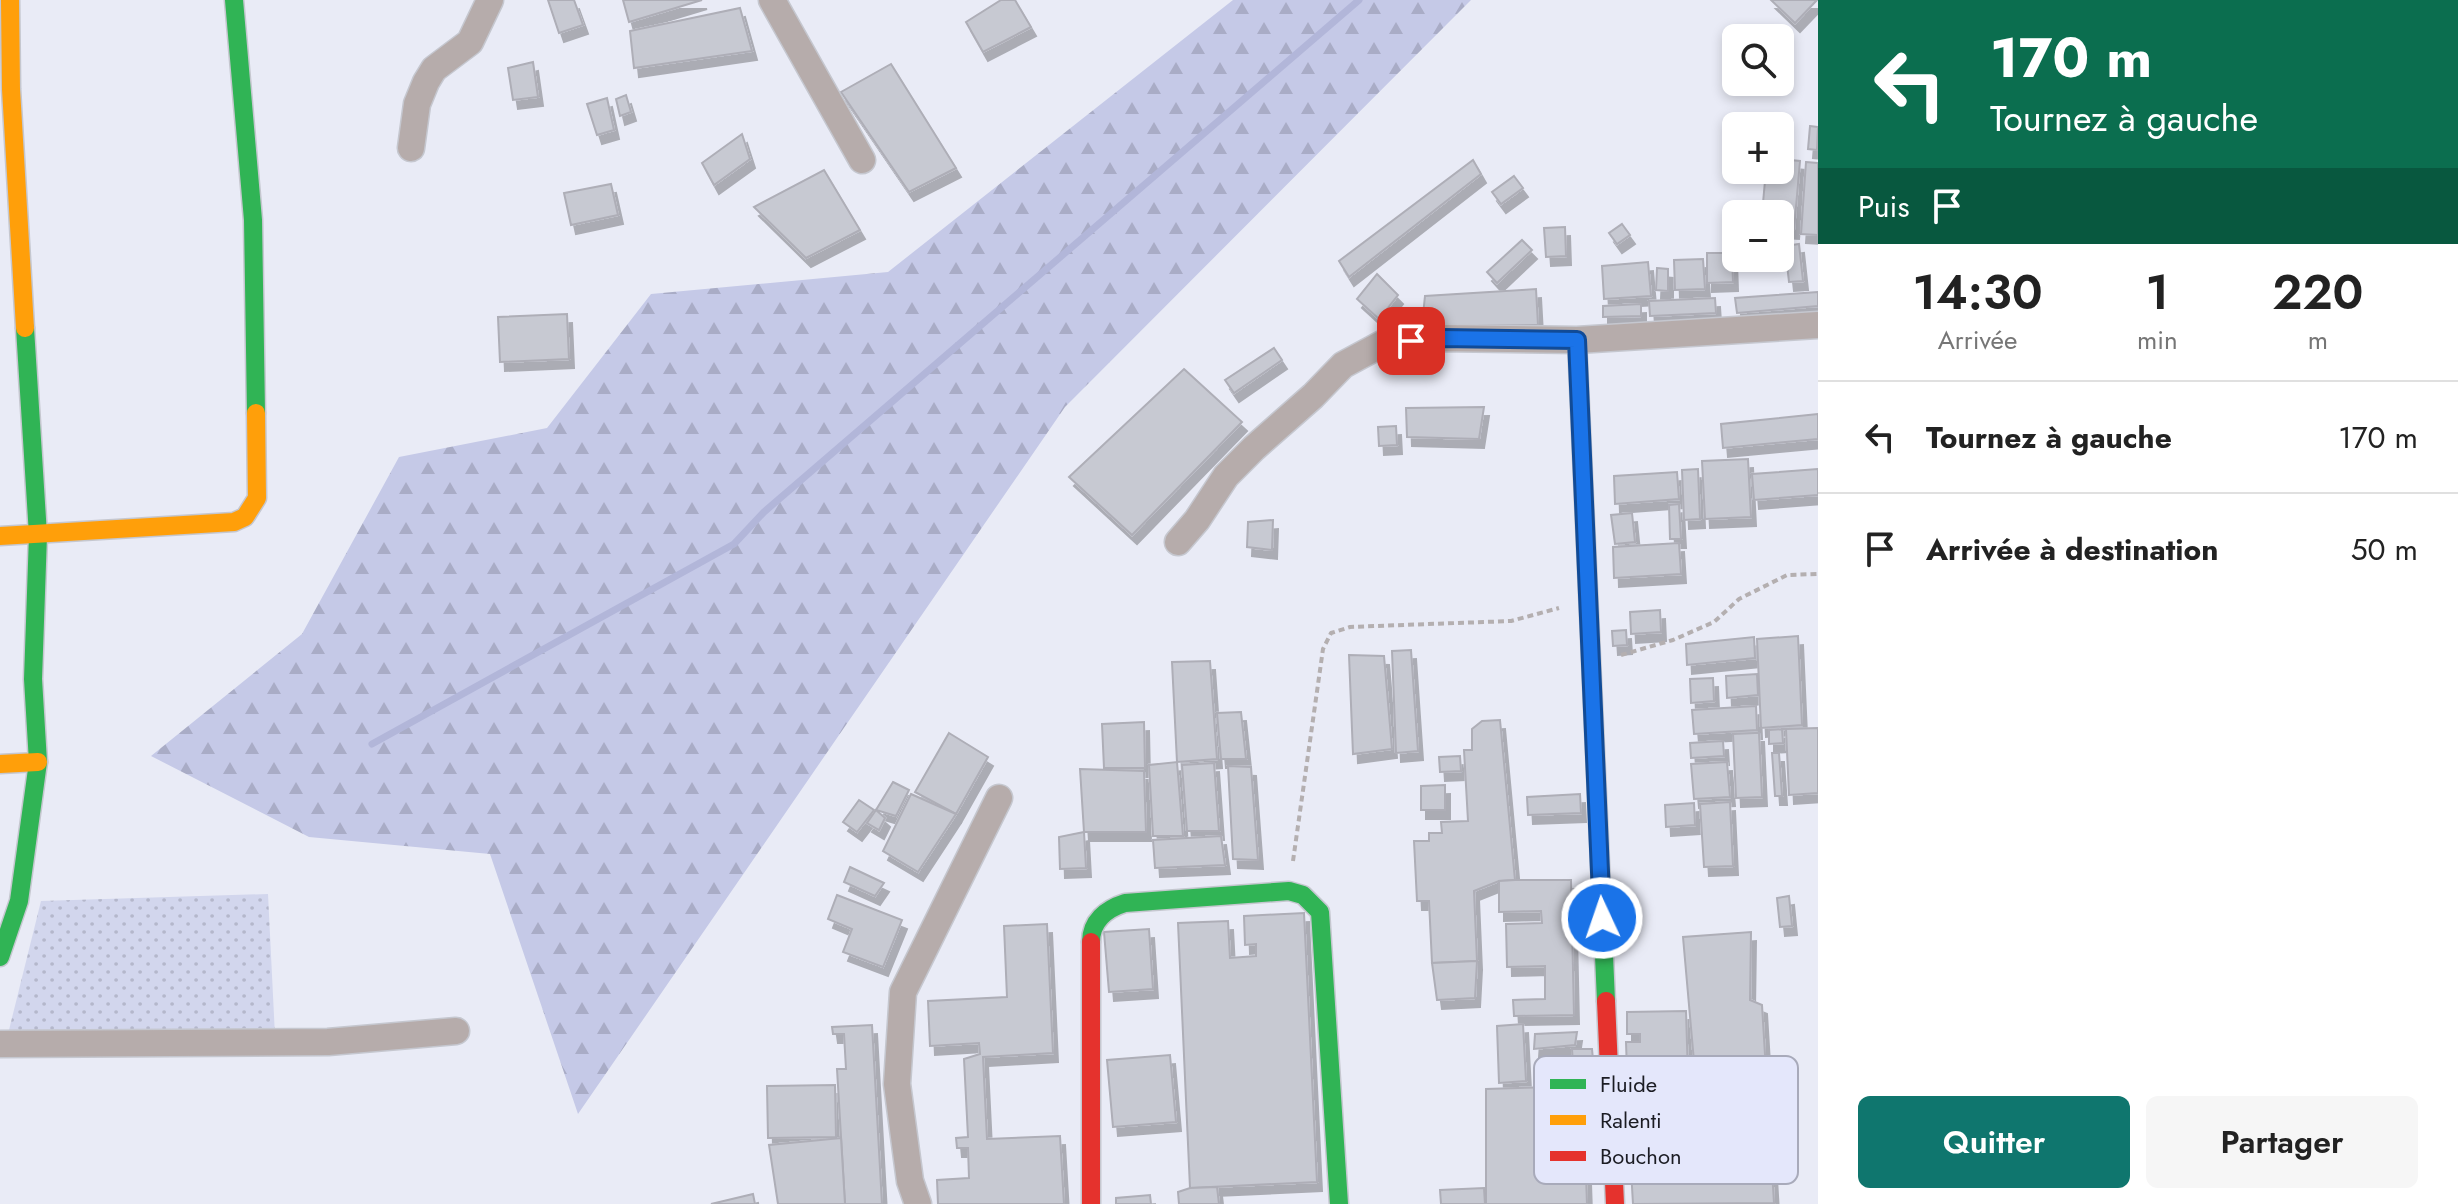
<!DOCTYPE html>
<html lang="fr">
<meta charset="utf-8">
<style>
:root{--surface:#fff;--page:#f6f6f6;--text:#222;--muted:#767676;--line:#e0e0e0;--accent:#0f766e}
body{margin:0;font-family:Jost,sans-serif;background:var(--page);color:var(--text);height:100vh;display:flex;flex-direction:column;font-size:30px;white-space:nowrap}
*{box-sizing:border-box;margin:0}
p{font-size:26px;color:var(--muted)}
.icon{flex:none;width:44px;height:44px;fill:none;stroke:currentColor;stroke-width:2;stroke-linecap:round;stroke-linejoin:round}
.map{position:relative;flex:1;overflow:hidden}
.side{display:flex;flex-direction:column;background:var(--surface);width:640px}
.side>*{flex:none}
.hud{background:#0b6e4f;color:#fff;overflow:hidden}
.fabs{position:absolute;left:1722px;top:24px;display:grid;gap:16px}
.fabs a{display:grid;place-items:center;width:72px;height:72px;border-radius:12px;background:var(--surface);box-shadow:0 4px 12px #0003;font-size:40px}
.pin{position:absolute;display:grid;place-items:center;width:68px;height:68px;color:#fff;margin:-34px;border-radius:16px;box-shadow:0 4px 12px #0006}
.me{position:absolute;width:88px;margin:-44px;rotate:357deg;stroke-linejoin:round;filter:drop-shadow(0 0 6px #0008)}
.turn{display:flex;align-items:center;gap:28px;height:168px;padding:0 40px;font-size:36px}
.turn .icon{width:104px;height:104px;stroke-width:2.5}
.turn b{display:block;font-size:56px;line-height:68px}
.then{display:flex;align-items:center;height:76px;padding:0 40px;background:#0003;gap:16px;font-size:30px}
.eta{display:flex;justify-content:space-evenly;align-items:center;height:136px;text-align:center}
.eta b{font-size:48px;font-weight:600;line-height:56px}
.button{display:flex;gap:16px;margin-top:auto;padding:16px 40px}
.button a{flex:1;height:92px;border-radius:12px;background:var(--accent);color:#fff;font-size:32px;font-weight:600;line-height:92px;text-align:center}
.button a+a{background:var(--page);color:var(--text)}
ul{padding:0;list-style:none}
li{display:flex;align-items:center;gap:24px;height:112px;padding:0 40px;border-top:2px solid var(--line)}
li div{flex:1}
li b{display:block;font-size:30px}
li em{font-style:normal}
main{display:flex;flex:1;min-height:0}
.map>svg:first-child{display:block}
.forest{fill:url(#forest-firs)}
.park{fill:url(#park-dots)}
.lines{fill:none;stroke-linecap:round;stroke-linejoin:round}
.stream{stroke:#b2b6d9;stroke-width:7}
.building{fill:#c7c9d2;stroke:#aeaeb7;stroke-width:2;filter:url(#shadow)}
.street-casing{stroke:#c5c7cf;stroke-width:29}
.fast-casing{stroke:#c5c7cf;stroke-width:21}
.slow-casing{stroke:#c5c7cf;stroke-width:21}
.jam-casing{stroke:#c5c7cf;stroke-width:21}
.path{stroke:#b4afb0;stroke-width:4;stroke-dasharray:6 4;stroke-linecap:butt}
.street{stroke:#b6acab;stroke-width:26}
.fast{stroke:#30b455;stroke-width:18}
.slow{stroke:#ff9f0a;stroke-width:18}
.jam{stroke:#e5322d;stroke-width:18}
.route-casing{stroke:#114b97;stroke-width:20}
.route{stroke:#1a73e8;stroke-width:14}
.key{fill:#e4e7fb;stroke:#a8aaba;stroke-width:2}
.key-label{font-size:22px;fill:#1b1c23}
</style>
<main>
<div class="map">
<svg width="1818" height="1204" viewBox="0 0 1818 1204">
<defs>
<pattern id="forest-firs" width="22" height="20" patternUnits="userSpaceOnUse" patternTransform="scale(2)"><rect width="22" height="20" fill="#c5c9e7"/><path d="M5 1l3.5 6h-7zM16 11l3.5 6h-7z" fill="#a9acc6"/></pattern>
<pattern id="park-dots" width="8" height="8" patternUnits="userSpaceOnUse" patternTransform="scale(2)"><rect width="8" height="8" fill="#d2d6ed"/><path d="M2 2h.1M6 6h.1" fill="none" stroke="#b4b7cb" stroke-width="1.8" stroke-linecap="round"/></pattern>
<filter id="shadow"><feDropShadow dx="5" dy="9" stdDeviation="0" flood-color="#0004"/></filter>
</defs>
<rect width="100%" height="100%" fill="#e9ebf6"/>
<path class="forest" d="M1233,0h238l-406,407 -487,707 -88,-260 -181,-17 -158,-81 151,-122 97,-177 148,-29 104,-134 237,-22z"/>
<path class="park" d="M268,894l7,142 -268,2 34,-137z"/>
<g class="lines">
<path class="stream" d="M372,744l362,-200 30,-32 595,-512"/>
</g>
<g class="building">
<path d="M548,0h26l9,25 -24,8z"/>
<path d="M623,0h79l-73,22z"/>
<path d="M1001,0h14l16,27 -48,25 -17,-30z"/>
<path d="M1771,0h46l-22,23z"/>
<path d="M740,8l12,43 -118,17 -4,-37z"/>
<path d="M533,62l5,35 -25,3 -5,-32z"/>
<path d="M891,64l65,104 -47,24 -68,-100z"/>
<path d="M626,95l5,17 -11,4 -4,-17z"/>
<path d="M607,98l7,32 -17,5 -10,-31z"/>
<path d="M1810,126l8,1 -1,23 -9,-1z"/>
<path d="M742,134l8,25 -36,26 -12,-22z"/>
<path d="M1780,159l20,2 -6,69 -14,-1v-15h-18l4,-44h14z"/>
<path d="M1473,160l8,14 -132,103 -10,-16z"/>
<path d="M1806,162l12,1v72l-17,-1z"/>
<path d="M824,170l36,60 -54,28 -52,-51z"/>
<path d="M1514,176l9,12 -22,16 -9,-12z"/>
<path d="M611,184l7,31 -47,10 -7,-32z"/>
<path d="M1622,224l8,11 -13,9 -8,-11z"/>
<path d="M1565,227l1,29 -20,1 -2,-29z"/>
<path d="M1522,240l10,10 -35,33 -10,-11z"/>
<path d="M1799,244l4,37 -14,1 -4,-36z"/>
<path d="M1707,253h25l1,29 -26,1z"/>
<path d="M1703,259l2,30 -30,1 -1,-30z"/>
<path d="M1648,262l3,34 -47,3 -2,-33z"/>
<path d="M1657,268l11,1v22l-12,-1z"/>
<path d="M1377,274l21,21 -19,24 -22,-20z"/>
<path d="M1536,289l2,36h-116l3,-29z"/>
<path d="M1818,292v14l-81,7 -2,-15z"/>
<path d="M1715,298l1,15 -66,3 -1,-15z"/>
<path d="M1641,304v12l-38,1v-11z"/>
<path d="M567,314l2,45 -69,3 -2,-45z"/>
<path d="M1274,348l8,12 -48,33 -9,-13z"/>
<path d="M1184,369l58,53 -110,113 -63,-58z"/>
<path d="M1484,407l-5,32 -72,-2 -1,-29z"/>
<path d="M1818,414v25l-95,9 -2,-24z"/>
<path d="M1396,426l1,19 -18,1 -1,-19z"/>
<path d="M1748,459l3,58 -46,2 -3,-58z"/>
<path d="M1698,469l2,50 -16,1 -2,-50z"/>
<path d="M1818,469v26l-64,5 -2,-26z"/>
<path d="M1677,472l2,27 -64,5 -1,-28z"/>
<path d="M1679,504l2,35h-11l-1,-34z"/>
<path d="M1632,513l3,29 -20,2 -4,-29z"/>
<path d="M1273,520l-1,30 -25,-3 1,-25z"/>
<path d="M1679,543l2,31 -67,4 -1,-31z"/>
<path d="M1660,610l1,22 -30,2 -1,-22z"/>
<path d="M1626,630l1,15 -14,1 -1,-15z"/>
<path d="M1798,636l4,89 -41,3 -4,-89z"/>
<path d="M1754,637l1,21 -68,7 -1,-21z"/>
<path d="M1411,650l7,101 -22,2 -4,-102z"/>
<path d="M1349,655l35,1 8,93 -39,5z"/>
<path d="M1210,661l7,98 -40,3 -5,-100z"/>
<path d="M1757,674l1,21 -31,3 -1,-22z"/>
<path d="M1713,678l1,23 -23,2 -1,-24z"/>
<path d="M1756,706l1,24 -63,4 -2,-24z"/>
<path d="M1241,712l5,47h-25l-4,-46z"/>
<path d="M1500,720l15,160 -16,1 -25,10 3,70 -45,2 -3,-62h-12l-3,-60h15v-8h13l-1,-11 27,-1 -4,-71h8v-21l10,-8z"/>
<path d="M1144,722l1,46h-41l-2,-44z"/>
<path d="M1818,728v65l-29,2 -3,-66z"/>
<path d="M1782,729l1,14 -14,1v-14l17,-1z"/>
<path d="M949,733l39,24 -32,57 -41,-22z"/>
<path d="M1755,733h4l3,64 -26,1 -3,-64z"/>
<path d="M1723,741l1,15 -33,2 -1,-15z"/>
<path d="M1772,753h7l3,43h-7z"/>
<path d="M1460,756l1,15 -21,1 -1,-15z"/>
<path d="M1177,762l6,74h-30l-4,-71z"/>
<path d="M1727,762l3,35 -36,2 -3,-35z"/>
<path d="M1214,763l5,68h-32l-5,-66z"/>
<path d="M1228,766l23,1 7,93 -25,-1z"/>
<path d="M1080,769l64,2 2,61h-62z"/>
<path d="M893,782l16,8 -13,26 -20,-6z"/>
<path d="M1445,785v25h-24v-24z"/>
<path d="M911,794l45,20 -38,58 -35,-21z"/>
<path d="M1580,794l1,19 -53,2 -1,-18z"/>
<path d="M859,800l15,10 -17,22 -14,-10z"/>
<path d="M1730,802l3,64 -29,1 -4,-63z"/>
<path d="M1694,803l1,22 -29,2 -1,-22z"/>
<path d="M876,810l9,8 -6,12 -12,-7z"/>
<path d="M1084,832l2,36 -26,1 -1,-32z"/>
<path d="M1221,836l4,29 -70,3 -2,-28z"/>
<path d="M850,867l34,16 -9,13 -31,-14z"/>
<path d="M1515,880h56l3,135 -60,1 -1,-16 32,-1v-33l-38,1 -1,-43 36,-1 -1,-12 -42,1v-31z"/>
<path d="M837,895l65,25 -19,47 -40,-15 9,-23 -24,-10z"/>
<path d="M1789,896l3,30 -12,1 -3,-29z"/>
<path d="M1304,913l13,269 -127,6 -12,-265 50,-2 2,37 26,-2v-12l-11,1 -1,-29z"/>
<path d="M1047,924l6,129 -70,4 4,82 73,-3 4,68h-126l-1,-24 32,-2 -1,-30h-11l-1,-10 12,-1 -4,-78 16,-5 -1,-11 -49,3 -2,-45 79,-4 -3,-71z"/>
<path d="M1149,929l4,60 -44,3 -5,-60z"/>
<path d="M1751,932l-1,68 12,5 12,198 -141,1 -3,-52 71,-11 -18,-204z"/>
<path d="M1477,961l-2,37 -38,2 -5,-37z"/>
<path d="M1686,1011l4,131 -51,1v-3h11l-1,-19 -19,1v-24h15v-26h-18l-1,-30h14v-8h-13v-22z"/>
<path d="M1523,1024l3,57 -27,2 -2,-57z"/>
<path d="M872,1025l10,179h-37l-8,-135h9l-2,-35h-11l-1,-7z"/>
<path d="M1577,1032l-2,13 -41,4 1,-15z"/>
<path d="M1572,1049h20l3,32h-21z"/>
<path d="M1170,1055l6,67 -63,5 -6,-67z"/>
<path d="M835,1085l1,52 -68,1 -1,-52z"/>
<path d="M1583,1086l4,118h-101v-115z"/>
<path d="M841,1138l4,66h-67l-9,-59z"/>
<path d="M1217,1187l2,17h-40l-1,-12 12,-4z"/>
<path d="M1484,1188l1,16h-44l-1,-14z"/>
<path d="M753,1194l2,10h-44z"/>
<path d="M1150,1195l1,9h-35v-6z"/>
</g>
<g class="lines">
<g class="street-casing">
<g id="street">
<path d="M772,0l90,160"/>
<path d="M411,148l6,-44 9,-22 8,-13 36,-27 20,-42"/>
<path d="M1178,542l19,-22 29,-44 28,-28 59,-52 30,-31 39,-21 59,-6 136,2 241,-15"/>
<path d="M0,1044l328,-2 128,-11"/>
<path d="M918,1204l-8,-23 -13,-97 6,-92 96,-194"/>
</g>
</g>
<g class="fast-casing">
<g id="fast">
<path d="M234,0l19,220 3,193"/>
<path d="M1577,340l29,661"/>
<path d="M1091,942c0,-21 15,-33 34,-39l164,-12 14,4 17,17 19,292"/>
<path d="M0,957l19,-56 19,-139 -5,-83 5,-144 -13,-207"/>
</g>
</g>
<g class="slow-casing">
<g id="slow">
<path d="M10,0l1,89 14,239"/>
<path d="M0,536l234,-14 11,-5 12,-19 -1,-85"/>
<path d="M0,764l38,-2"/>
</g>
</g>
<g class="jam-casing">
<g id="jam">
<path d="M1091,942v262"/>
<path d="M1606,1001l9,203"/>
</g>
</g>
<g class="path">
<path d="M1621,655l52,-15 41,-18 25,-23 48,-24 31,-1"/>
<path d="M1293,861l30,-212 8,-16 19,-6 161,-6 48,-13"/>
</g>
<use href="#street" class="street"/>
<use href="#fast" class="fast"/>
<use href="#slow" class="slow"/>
<use href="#jam" class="jam"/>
</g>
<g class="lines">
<g class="route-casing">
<path id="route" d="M1411,341l30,-3 136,2 25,578"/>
</g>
<use href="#route" class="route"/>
</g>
<rect x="1534" y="1056" width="264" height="128" rx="12" class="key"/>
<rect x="1550" y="1079" width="36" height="10" fill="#30b455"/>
<rect x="1550" y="1115" width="36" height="10" fill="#ff9f0a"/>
<rect x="1550" y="1151" width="36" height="10" fill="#e5322d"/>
<g class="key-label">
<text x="1600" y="1092">Fluide</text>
<text x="1600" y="1128">Ralenti</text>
<text x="1600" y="1164">Bouchon</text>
</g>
</svg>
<div class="fabs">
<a><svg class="icon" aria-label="search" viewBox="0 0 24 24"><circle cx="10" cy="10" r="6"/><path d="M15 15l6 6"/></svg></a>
<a>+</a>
<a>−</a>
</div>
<div class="pin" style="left:1411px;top:341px;background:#d93025"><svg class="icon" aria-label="arrive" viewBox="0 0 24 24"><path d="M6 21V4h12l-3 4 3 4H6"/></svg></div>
<svg class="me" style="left:1602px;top:918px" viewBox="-20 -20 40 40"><circle r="17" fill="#1a73e8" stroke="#fff" stroke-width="3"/><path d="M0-11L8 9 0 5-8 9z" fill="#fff"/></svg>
</div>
<section class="side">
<div class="hud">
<div class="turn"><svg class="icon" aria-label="left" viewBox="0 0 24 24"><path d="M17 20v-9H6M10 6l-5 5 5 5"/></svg><div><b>170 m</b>Tournez à gauche</div></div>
<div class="then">Puis<svg class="icon" aria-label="arrive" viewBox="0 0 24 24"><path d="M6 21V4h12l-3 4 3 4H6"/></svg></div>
</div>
<div class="eta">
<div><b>14:30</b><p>Arrivée</p></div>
<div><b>1</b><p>min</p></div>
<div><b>220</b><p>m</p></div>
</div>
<ul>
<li><svg class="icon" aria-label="left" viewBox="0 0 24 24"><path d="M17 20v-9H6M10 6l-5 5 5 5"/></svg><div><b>Tournez à gauche</b></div><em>170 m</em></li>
<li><svg class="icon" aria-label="arrive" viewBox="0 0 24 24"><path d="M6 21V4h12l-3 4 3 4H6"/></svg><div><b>Arrivée à destination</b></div><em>50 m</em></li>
</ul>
<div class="button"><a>Quitter</a><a>Partager</a></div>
</section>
</main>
